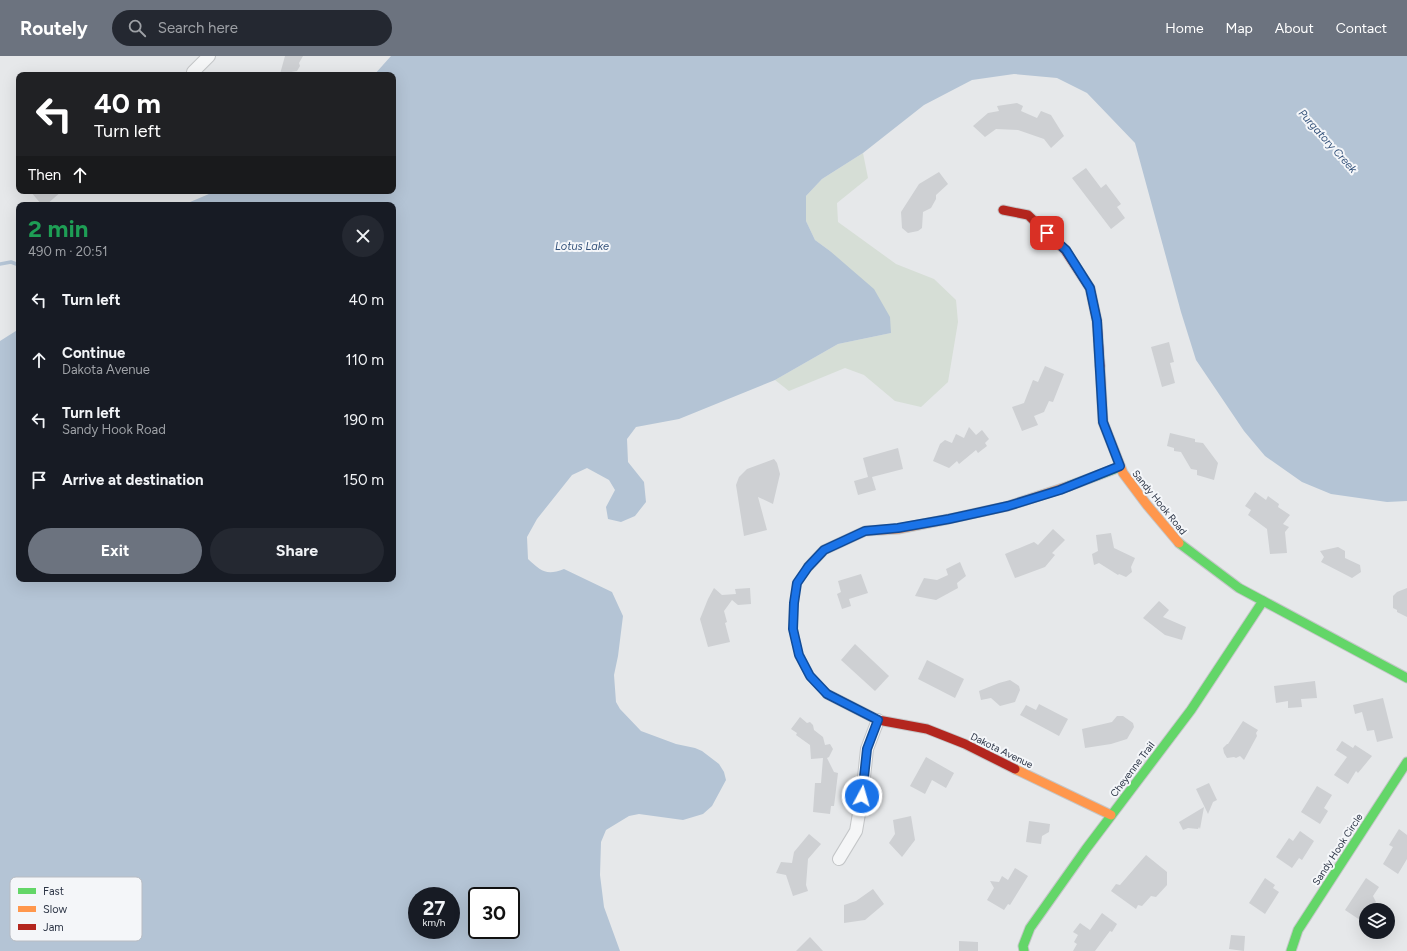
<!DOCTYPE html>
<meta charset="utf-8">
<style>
:root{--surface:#171b24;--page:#242831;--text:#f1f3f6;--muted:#9ea1a6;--accent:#6c737f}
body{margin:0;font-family:Figtree,sans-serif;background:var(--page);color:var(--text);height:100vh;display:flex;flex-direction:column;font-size:15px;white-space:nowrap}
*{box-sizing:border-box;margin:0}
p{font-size:13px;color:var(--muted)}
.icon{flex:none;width:22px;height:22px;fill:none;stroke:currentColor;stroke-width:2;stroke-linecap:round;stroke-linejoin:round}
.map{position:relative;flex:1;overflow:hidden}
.sheet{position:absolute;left:16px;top:146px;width:380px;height:380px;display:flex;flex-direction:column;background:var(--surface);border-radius:8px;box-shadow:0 4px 16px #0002}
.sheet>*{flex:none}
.banner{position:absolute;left:16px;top:16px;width:380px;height:122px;border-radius:8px;box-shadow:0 4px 16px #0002;background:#202124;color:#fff;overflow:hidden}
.fabs{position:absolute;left:1359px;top:847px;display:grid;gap:8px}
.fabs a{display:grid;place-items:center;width:36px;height:36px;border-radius:50%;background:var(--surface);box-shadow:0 4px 16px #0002;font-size:20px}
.speed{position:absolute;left:408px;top:831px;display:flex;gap:8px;font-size:20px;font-weight:700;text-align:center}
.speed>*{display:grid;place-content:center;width:52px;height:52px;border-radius:50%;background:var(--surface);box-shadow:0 4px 16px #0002;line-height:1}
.speed small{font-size:10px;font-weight:400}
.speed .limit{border:2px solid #111;border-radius:6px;background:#fff;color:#111}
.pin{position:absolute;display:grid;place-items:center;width:34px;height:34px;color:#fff;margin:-17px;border-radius:8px;box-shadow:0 2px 6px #0006}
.me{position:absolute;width:44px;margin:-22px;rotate:6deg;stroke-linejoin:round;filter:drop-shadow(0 0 3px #0008)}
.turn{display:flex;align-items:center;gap:14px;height:84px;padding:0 12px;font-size:18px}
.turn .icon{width:52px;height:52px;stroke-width:2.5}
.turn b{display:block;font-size:28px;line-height:34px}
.then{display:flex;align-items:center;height:38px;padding:0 12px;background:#0003;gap:8px;font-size:15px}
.round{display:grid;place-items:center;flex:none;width:42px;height:42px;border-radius:21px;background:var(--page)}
.head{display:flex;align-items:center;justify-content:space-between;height:68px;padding:0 12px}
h1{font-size:24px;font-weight:700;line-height:30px;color:#1e9e55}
.cta{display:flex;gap:8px;margin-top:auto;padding:8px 12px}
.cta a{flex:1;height:46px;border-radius:24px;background:var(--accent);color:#fff;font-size:16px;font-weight:700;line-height:46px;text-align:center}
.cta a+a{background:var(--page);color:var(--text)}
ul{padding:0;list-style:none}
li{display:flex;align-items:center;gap:12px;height:60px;padding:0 12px}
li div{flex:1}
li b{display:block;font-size:15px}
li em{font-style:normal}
header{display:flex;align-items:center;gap:24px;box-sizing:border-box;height:56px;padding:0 20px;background:var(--accent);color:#fff}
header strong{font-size:19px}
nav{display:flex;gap:22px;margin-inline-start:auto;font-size:14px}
.search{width:280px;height:36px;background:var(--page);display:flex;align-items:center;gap:10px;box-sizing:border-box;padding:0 14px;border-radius:22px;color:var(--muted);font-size:15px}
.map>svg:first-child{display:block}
.green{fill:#d6ded6}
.water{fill:#b4c4d5;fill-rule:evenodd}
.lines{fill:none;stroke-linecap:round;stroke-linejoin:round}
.stream{stroke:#b4c4d5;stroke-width:3.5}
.building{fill:#ced0d3}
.lane-casing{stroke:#c4c6c8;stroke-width:8}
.street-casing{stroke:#c4c6c8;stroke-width:14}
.fast-casing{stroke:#c4c6c8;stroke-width:11}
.slow-casing{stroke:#c4c6c8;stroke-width:11}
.jam-casing{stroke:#c4c6c8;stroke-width:11}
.lane{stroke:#f5f6f7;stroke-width:6}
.street{stroke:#f5f6f7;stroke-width:12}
.fast{stroke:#63d668;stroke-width:9}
.slow{stroke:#ff974d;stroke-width:9}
.jam{stroke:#b3261e;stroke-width:9}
.route-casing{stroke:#114b97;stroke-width:10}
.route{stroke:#1a73e8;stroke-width:7}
.labels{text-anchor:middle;stroke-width:4;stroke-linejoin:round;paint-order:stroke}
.street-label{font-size:10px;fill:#2b3445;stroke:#f4f6f9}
.water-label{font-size:11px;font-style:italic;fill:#34527a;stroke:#f4f6f9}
.key{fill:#f4f6f9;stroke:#b8bcc3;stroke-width:1}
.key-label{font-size:11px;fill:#2b3445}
</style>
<header>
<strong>Routely</strong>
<div class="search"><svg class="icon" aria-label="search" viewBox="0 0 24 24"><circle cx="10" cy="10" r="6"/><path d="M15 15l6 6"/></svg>Search here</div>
<nav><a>Home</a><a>Map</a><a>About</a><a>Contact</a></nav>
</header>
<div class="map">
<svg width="1407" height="895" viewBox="0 0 1407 895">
<rect width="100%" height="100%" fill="#e6e8ea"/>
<path class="green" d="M863,97l5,25 -31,25 1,19 58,42 38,15 22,21 2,22 -10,60 -27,25 -26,-6 -31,-26 -19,-7 -56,23 -14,-11 63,-36 53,-11 -61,-82 -15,-11 -9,-19v-25l16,-17z"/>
<path class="water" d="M391,0h1016v445l-20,1 -56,-8 -29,-12 -37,-26 -21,-25 -48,-71 -15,-48 -46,-169 -48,-50 -30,-15 -43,-4 -42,6 -48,25 -61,48 -41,26 -16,17v25l9,19 15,11 44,38 16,28 1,16 -53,11 -63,36 -96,39 -43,8 -9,12 1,23 16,20 2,20 -11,14 -14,6 -13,-3 -2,-12 9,-17 -6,-10 -22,-12 -15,7 -35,44 -10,18 1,22c13,12 18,17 36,10l48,23 11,24 -5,40 -4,19 2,27 4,7 21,22 35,13 19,4 7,3 17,13 5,8 2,8 -14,26 -9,8 -20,6 -44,-6 -10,2 -23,14 -5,12 -1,33 4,32 16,44h-620v-610l19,-12v250h374v-374h-210l33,-14h177v-116h-19zM417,840h34v34h-34zM477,840h34v34h-34z"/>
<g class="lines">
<path class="stream" d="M0,208l11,-2 8,3"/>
</g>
<g class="building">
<path d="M285,0h18l-4,7 1,3 -3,5 -17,3z"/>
<path d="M1017,47l6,3 -2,5 16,7 4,-7 10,4 13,21 -13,12 -7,-9 -26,-9 -22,-1 -11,8 -12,-11 15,-13 11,-2 -2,-5z"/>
<path d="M1086,112l15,20 5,-4 15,20 -4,3 8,11 -14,11 -39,-51z"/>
<path d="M939,116l9,12 -12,11v4l-5,9 -8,4 -1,16 -4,3 -10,2 -6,-5 -1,-16 18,-28z"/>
<path d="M30,135h32l-16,14h-4z"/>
<path d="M1169,286l5,20 -4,1 5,20 -13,4 -11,-40z"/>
<path d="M1045,310l19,8 -11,28 -4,-1 -5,11 -10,4 4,9 -16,6 -10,-24 12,-4 9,-23 5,2z"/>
<path d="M969,371l7,8 6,-5 7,9 -4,4 2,3 -9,7 -2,-3 -17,14 -2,-3 -8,7 -16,-7 7,-17 5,-4 7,3 4,-9 8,4z"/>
<path d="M1170,377l25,6v3l8,1 15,20 -4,17 -17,-5v-5l-6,-1 -10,-17 -7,-1v-3l-7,-2z"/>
<path d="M898,392l5,21 -31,8 4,13 -18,5 -4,-14 14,-4 -5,-19z"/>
<path d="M774,403l3,4 3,11 -7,30 -15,-7 9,33 -23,6 -8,-51 3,-8 8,-8z"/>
<path d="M1255,436l11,8 2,-4 11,8 -1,3 12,8 -7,9 6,3 -4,5 2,21 -17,1 -3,-25 -19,-14 3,-5 -6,-4z"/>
<path d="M1053,473l12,11 -13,13 3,2 -10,12 -30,11 -10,-24 29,-12 4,3z"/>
<path d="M1111,477l3,15 21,10 -4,9 1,5 -6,5 -7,-3 -1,1 -19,-12 -5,2 -2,-11 6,-3 -2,-16z"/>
<path d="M1338,491l7,4v7l15,7 1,7 -9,6 -31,-16 3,-5 -4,-6z"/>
<path d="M960,506l6,14 -9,7 1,5 -22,12 -21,-4 9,-18 13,2 11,-5 -2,-6z"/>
<path d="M861,518l7,19 -19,6 2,7 -9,3 -5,-15 4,-2 -3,-11z"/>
<path d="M714,532l8,7 14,-1 -1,-5 15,-1 1,16 -13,1 -6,-5 -8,11 3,11 -2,1 5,19 -22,5 -8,-28 8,-20z"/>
<path d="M1407,532v29l-10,-5v-2l-4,-2v-12l4,-4z"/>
<path d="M1159,545l10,9 -6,7 23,10 -4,13 -17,-5 -22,-17z"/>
<path d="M855,588l34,32 -14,15 -34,-31z"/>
<path d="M927,604l37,19 -9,19 -37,-19z"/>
<path d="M1010,624l9,6 1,4 -5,12 -15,4 -9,-8 -10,2 -2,-9 20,-8z"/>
<path d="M1315,625l2,17 -16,1 1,8 -14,1v-7l-12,2 -2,-17z"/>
<path d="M1383,642l10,40 -16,4 -3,-12 -7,1 -5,-19 -7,2 -2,-9z"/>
<path d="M1039,648l29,15 -9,17 -39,-21 6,-10 10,5z"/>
<path d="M1117,660h6l10,7 1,4 -7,12 -16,5 -26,4 -3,-19 30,-7z"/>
<path d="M800,661l7,6 3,-1 3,3 1,5 9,7 2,8 5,-1 3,5 -4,8 -2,1 7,14 4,1 -4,33h-3l-1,8 -17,-2 2,-29h6l2,-25 -12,1 -1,-14 -14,-10 1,-2 -6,-4z"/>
<path d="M1243,665l15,9 -2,3 1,3 -13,24 -4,-4 -4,2 -2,-1 -7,1 -3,-5 -1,-5 4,-4h1z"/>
<path d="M1342,685l11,7 2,-3 17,11 -14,17 -2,-2 -8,13 -14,-9 13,-18 -11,-7z"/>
<path d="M926,701l28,16 -8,15 -14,-8 -7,14 -15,-8z"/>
<path d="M1209,727l8,17 -4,2 -5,12 -12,-25z"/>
<path d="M1317,730l15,9 -8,13 4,3 -8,13 -19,-12z"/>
<path d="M1204,751l-4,22 -1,-2 -1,2 -10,-1 -5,2 -4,-8z"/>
<path d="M911,760l4,24 -13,17 -13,-14 6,-9 -2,-14z"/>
<path d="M1029,765l21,3 -1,8 -7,4 -1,8 -15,-2z"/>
<path d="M1399,773l8,6v24l-9,15 -15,-10 10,-17 -4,-2z"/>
<path d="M1300,775l14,10 -12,19 -3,-2 -7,10 -16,-11 13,-19 4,3z"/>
<path d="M809,778l12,10 -13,15 -2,26 2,6 -15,5 -7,-21 -10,-2 5,-11 11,1 2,-11z"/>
<path d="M1146,799l21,17v13l-11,12 -5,-1 -9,10 -4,-1 -2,4 -25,-18 5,-7 4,1z"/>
<path d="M1015,812l13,8 -18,29 -2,-1 -4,6 -17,-10 7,-12 -4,-7 9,1 3,-6 6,4z"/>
<path d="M1265,822l10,7 -2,3 6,4 -14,22 -16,-11z"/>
<path d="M1366,822l13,9 -6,9 3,6 -5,8h-5v14l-21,-14z"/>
<path d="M873,833l11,15 -19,16 -21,3v-18l12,-4z"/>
<path d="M1102,857l15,11 -5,8 -2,-1 -15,20h-22l4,-7 -3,-2 4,-7 -5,-3 7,-9 10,7z"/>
<path d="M1231,879l14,1 -1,15 -15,-2z"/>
<path d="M810,881l13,14h-27z"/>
<path d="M959,885l19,1v9h-19z"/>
</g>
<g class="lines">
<g class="lane-casing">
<path id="lane" d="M808,513l-11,14 -3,20 -1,26 6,26 11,21 17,18"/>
</g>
<g class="street-casing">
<g id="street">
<path d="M193,16l16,-16"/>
<path d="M839,803l17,-28 6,-35 5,-47 11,-29"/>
</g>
</g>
<g class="fast-casing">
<g id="fast">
<path d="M1069,430l51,-19"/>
<path d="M1179,487l60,45 168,90"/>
<path d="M1024,895l-1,-5 7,-18 56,-79 105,-139 72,-109"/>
<path d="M1291,895l7,-21 109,-168"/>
</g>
</g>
<g class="slow-casing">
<g id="slow">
<path d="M1100,310l3,56 20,51 24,32 32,38"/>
<path d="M808,511l16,-17 41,-19 33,-2 51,-10 59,-13 61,-20"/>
<path d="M1015,713l96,46"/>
</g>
</g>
<g class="jam-casing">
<g id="jam">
<path d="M1003,154l25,5 37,35 25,38 7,33 3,45"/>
<path d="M827,638l51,26 49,9 38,15 50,25"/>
</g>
</g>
<use href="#lane" class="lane"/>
<use href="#street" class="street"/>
<use href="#fast" class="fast"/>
<use href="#slow" class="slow"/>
<use href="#jam" class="jam"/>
</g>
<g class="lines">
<g class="route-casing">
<path id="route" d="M862,740l5,-47 11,-29 -51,-26 -17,-18 -11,-21 -6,-26 1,-26 3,-20 11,-16 16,-17 41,-19 33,-3 51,-9 59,-13 52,-16 60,-24 -17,-44 -6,-101 -7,-33 -24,-38 -19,-17"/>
</g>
<use href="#route" class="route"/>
</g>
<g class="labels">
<g class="street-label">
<text transform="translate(1160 446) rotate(51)" y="4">Sandy Hook Road</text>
<text transform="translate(1002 694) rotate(26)" y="4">Dakota Avenue</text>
<text transform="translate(1132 713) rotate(-53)" y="4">Cheyenne Trail</text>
<text transform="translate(1337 793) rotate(-57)" y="4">Sandy Hook Circle</text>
</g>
<g class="water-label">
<text transform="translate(1328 85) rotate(48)" y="4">Purgatory Creek</text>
<text x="582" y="194">Lotus Lake</text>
</g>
</g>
<rect x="10" y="821" width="132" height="64" rx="6" class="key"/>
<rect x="18" y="832" width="18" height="6" fill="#63d668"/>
<rect x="18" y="850" width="18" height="6" fill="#ff974d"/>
<rect x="18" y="868" width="18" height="6" fill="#b3261e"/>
<g class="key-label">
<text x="43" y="839">Fast</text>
<text x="43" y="857">Slow</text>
<text x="43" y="875">Jam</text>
</g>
</svg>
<div class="fabs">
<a><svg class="icon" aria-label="layers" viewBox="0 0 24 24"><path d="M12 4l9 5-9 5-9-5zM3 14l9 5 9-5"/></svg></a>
</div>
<div class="speed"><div>27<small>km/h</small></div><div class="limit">30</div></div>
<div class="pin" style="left:1047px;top:177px;background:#d93025"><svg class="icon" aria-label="arrive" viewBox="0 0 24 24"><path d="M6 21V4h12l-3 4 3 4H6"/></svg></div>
<svg class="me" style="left:862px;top:740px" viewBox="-20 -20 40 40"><circle r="17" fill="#1a73e8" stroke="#fff" stroke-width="3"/><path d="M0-11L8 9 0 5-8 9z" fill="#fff"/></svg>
<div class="banner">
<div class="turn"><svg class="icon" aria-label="left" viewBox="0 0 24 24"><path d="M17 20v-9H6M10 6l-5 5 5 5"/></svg><div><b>40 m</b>Turn left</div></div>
<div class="then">Then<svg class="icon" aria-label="ahead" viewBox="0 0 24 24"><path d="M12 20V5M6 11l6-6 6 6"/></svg></div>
</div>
<section class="sheet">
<div class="head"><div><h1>2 min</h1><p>490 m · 20:51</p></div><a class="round"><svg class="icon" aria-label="close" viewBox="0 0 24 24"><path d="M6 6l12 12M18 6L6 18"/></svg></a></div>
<ul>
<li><svg class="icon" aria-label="left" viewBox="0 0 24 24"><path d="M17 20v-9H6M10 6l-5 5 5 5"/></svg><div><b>Turn left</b></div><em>40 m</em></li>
<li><svg class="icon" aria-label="ahead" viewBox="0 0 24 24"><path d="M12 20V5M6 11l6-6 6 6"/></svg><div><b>Continue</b><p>Dakota Avenue</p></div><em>110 m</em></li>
<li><svg class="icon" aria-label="left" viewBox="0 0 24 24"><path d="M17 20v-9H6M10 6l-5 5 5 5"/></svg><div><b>Turn left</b><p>Sandy Hook Road</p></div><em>190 m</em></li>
<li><svg class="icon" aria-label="arrive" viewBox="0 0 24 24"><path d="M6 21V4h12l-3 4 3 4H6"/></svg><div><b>Arrive at destination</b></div><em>150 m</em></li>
</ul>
<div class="cta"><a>Exit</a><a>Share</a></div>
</section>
</div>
